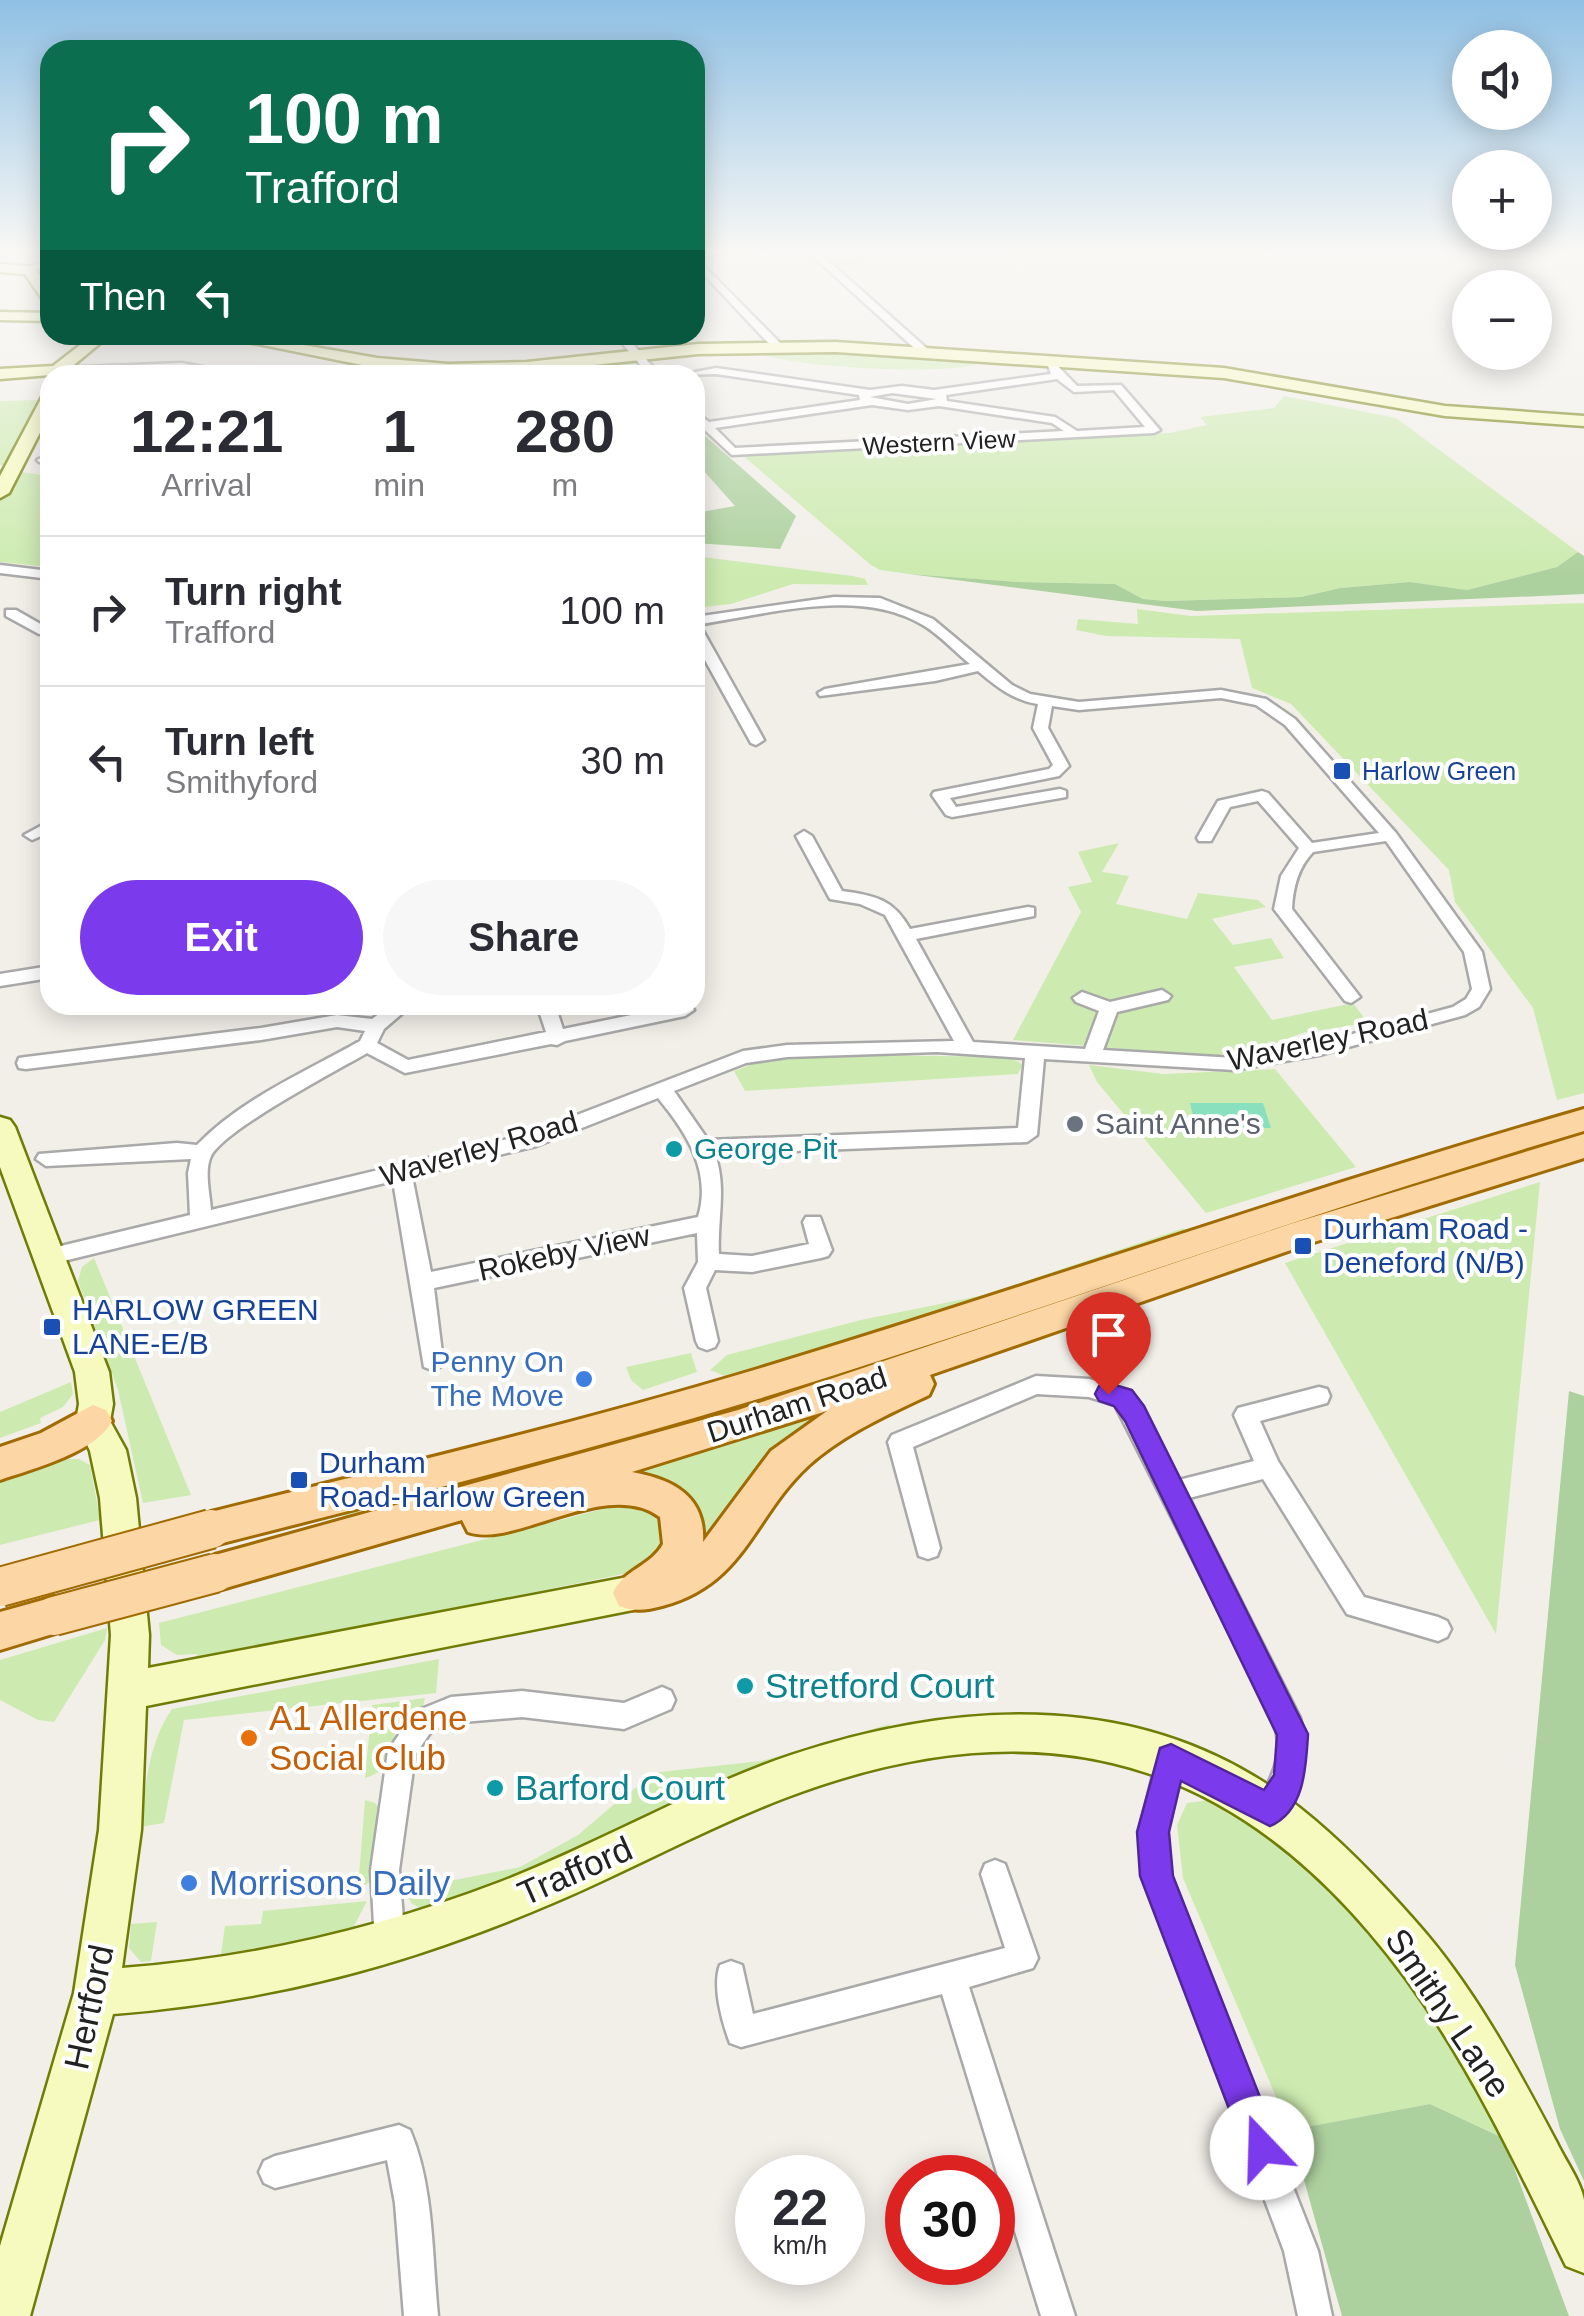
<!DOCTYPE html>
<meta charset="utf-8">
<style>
:root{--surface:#fff;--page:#f7f7f7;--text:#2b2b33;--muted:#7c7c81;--line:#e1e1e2;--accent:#7c3aed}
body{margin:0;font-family:Arial,sans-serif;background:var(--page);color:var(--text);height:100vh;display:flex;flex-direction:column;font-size:38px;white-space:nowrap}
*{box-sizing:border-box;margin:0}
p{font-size:32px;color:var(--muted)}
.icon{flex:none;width:55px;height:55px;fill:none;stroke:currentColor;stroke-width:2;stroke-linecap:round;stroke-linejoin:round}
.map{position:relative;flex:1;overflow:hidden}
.panel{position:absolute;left:40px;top:365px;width:665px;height:650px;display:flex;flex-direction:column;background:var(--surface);border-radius:30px;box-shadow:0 5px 25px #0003}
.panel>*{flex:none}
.banner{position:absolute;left:40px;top:40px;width:665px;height:305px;border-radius:30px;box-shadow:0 5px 25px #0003;background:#0b6e4f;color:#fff;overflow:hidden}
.fabs{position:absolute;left:1452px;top:30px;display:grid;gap:20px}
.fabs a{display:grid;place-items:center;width:100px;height:100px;border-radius:50%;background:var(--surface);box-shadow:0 5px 25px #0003;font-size:50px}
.speed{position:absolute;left:735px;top:2155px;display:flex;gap:20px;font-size:50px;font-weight:700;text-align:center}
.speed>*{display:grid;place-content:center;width:130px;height:130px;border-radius:50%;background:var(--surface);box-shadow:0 5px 25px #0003;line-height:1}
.speed small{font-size:25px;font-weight:400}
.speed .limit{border:15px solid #d22;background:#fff;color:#111}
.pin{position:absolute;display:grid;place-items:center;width:85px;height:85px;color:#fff;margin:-102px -42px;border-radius:50% 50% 50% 0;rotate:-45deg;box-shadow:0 0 10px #0007}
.pin .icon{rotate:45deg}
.me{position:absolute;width:110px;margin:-55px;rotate:339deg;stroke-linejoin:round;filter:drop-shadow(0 0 8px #0008)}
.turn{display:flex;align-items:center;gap:35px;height:210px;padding:0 40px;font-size:45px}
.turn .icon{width:130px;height:130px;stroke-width:2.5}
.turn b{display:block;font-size:70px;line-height:85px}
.then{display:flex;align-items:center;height:95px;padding:0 40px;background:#0003;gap:20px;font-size:38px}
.eta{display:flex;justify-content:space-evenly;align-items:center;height:170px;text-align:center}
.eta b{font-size:60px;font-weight:600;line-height:70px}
.cta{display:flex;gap:20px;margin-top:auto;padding:20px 40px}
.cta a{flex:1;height:115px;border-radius:60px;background:var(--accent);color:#fff;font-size:40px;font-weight:600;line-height:115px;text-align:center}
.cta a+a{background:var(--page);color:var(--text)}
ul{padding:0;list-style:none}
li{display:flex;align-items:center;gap:30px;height:150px;padding:0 40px;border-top:2px solid var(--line)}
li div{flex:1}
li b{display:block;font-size:38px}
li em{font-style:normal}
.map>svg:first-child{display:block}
.grass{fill:#cdebb0}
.forest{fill:#add19e}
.park{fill:#c8facc}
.pitch{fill:#88e0be}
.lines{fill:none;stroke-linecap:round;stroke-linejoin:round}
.street-casing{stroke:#a9a9a9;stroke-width:5}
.secondary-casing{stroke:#707d05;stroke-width:5}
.primary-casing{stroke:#a06b00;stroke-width:6}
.street{fill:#fff;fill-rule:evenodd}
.secondary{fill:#f7fabf;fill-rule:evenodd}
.primary{fill:#fcd6a4;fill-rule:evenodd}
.primary-bridge-casing{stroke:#a06b00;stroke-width:42;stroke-linecap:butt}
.primary-bridge{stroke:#fcd6a4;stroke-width:38}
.route{fill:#7c3aed;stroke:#51269a;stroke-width:2.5}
.transit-dot{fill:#1a4fb4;stroke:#fff;stroke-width:4}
.worship-dot{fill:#6b7280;stroke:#fff;stroke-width:4}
.culture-dot{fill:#0f9aa8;stroke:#fff;stroke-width:4}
.shop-dot{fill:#3f7fe0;stroke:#fff;stroke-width:4}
.food-dot{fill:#e8710a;stroke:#fff;stroke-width:4}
.labels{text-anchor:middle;stroke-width:8;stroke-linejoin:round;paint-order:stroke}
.far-street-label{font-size:25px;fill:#222;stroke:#fff}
.far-transit-label{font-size:25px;fill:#164399;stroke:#fff;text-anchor:start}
.street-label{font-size:30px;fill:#222;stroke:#fff}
.worship-label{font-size:30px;fill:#5b616d;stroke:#fff;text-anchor:start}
.culture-label{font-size:30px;fill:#0d838f;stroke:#fff;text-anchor:start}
.transit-label{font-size:30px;fill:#164399;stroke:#fff;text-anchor:start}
.shop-label{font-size:30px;fill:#366cbe;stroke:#fff;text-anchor:end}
.near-culture-label{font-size:35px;fill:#0d838f;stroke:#fff;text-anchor:start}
.near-food-label{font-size:35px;fill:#c56008;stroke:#fff;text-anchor:start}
.near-street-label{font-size:35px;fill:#222;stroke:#fff}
.near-shop-label{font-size:35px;fill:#366cbe;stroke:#fff;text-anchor:start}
</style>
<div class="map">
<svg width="1584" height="2316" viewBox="0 0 1584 2316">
<rect width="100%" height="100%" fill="#f2efe9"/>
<g class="grass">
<path d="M813,250h119l-97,18z"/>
<path d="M826,350l152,14c-39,12 -192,3 -229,-13z"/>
<path d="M1284,396l112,22 182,134 -21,15 -90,23 -57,-8 -70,6 -39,9 -135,4 -23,-2 -28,-15 -97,-2 -109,-8 -29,-4 -9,-5 -129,-110 428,-22 37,-8 -7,-8 74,-9z"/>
<path d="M37,400l-31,66 -6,-1v-64z"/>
<path d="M0,469l50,7v91l-50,-5z"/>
<path d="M695,556l158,20 12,3 3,6 -75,-1 -62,20 -36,4z"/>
<path d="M1584,603v490l-27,7 -24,-92 -78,-106 -6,-32 -158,-166 -39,-16 -12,-49 -134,-3 -30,-6 2,-11 60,5 -1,-15 54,7z"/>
<path d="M1119,843l-17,29 27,4 -13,28 71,15 11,-26 60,7 8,7 -54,12 21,26 38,-7 13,20 -50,9 38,53 81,-17 15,20 -66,10 -41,16 -48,7 -200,-16 68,-128 -13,-25 24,-5 -14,-30z"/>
<path d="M863,1055l148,2 12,8 -5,9 -273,17 -11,-20 27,-10z"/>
<path d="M1089,1065l74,9 112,-5 81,98 -150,46 -109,-131z"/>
<path d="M1540,1182l-44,452 -211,-371z"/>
<path d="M1184,1228l4,5 -370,119 -93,24 -15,-6 17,-15 134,-35 123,-25z"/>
<path d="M94,1258l97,237 -48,8 -25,-113 -40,-109 4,-14z"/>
<path d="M1011,1317l-200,71 -419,125 -51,3 40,-19z"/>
<path d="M691,1353l6,19 -54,18 -12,-10 -5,-13z"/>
<path d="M71,1382l2,12 -10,13 -23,11 1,5 -41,15v-26z"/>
<path d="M816,1416l6,4 -87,100 -45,33 -56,-79z"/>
<path d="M56,1459h23l11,6 10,55 -100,25v-67z"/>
<path d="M634,1501l27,9 6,40 -34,22 -437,89 1,-7 -20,1 -16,-10 -2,-22z"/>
<path d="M107,1628l-2,12 -51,82 -16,-2 -38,-20v-40z"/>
<path d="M439,1659l-3,34 -252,27 -20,103 -24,4c6,-41 8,-84 32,-118z"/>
<path d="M425,1698l-2,8c-6,4 -16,9 -20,14 -18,21 -6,50 -38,58l7,-73z"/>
<path d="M890,1724l-6,10 -361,145 -100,30 -11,-5 -8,-14 116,-23 58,-32 47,-40 35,-23 101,-11z"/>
<path d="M1217,1799l106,75 133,169 47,95 -73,-34 -140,26 -107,-252 -6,-53 10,-22z"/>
<path d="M365,1800l10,3 6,8 -8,70 -15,7z"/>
<path d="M367,1901l-14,27 -16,6 -116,20 4,-28 36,-2 2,-13z"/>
<path d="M157,1922l-6,39 -10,1 -12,-14 2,-24z"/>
</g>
<g class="forest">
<path d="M695,427l101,89 -16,33 -85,-6v-30l40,-7 -40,-45z"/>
<path d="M1578,552l6,4v38l-387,17 -288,-37 109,8 97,2 28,15 23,2 135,-4 39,-9 70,-6 57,8 90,-23z"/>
<path d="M1569,1391l15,5v785l-24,-52 -45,-164z"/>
<path d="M1430,2104l73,34 66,178h-227l-52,-186z"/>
</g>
<path class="park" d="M637,362l13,13h-217l-1,-2 74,1z"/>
<path class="pitch" d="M1190,1103h73l8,25 -75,1z"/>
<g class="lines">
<g class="street-casing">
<g id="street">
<path d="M806,250h10l116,103v4h-8z"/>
<path d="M695,257l86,87v4h-8l-78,-83z"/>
<path d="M50,261v6l-25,5 -5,-3z"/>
<path d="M615,335h10l35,40h-11z"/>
<path d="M1052,360l25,26 44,-1 39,45 -6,3 -422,22 -37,-34v-9l14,10 151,-22 -1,-5 -143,-21 -36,1 36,-7 154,22 32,-4 32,4 117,-16 -4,-11zM1057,379l17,13 40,-2 31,37 -68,4 -22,-14 -108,-16 -1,-6zM892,393l45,6 -29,5 -38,-7zM872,405l36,5 31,-4 113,17 12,8 -329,17 -20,-20z"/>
<path d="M182,363l63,12 -63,-6 -125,5 -5,-3 5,-3z"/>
<path d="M43,457h7v6l-11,-1 -2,-2z"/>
<path d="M0,565l50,6v8l-50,-6z"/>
<path d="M834,597l46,1 53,21 79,66 18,9 49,8 142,-12 45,9 29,20 101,114 86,119 8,37 -11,18 -14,8 -146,40 -85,15 -190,-11 -7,76 -10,7 -312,12c12,35 2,65 4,100l33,2 57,-12 -6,-22 3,-5h14l12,33 -4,6 -7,2 -69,14 -37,-2 -9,18 12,53 -3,6 -8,3 -8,-3 -3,-6 -12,-53 14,-26 -1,-29 -263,55 9,73 -3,6 -8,3 -8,-3 -31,-186 -346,84 -7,-2 -4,-6 4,-6 150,-36 -2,-42 3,-14 -145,7 -10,-7 3,-5 138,-11 20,2c44,-46 108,-73 163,-104l5,-10 -28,-4 -76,13 -235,29 -7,-1 -2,-5 2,-5 7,-1 235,-29 76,-13 35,4 19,-14h21l-28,24 -7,14 31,17 138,-28 -9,-27h18l8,24 117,-24 11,1 3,4 -9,6 -120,25 -8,4 -6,-1 -146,29 -38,-20c-31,18 -142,76 -156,103 -7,15 -1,38 0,54l314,-75 218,-84 44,-6 167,-4 -69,-126 -25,-11 -30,-5 -34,-63 8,-5 8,5 30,55c34,5 51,8 68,38l118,-22 6,1v8l-118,23 57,103 112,7 14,-38 -23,-9 -3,-4 9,-6 28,10 52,-12 9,6 -3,4 -51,12 -14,38 131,8 85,-15 134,-36 13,-8 6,-10 -8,-37 -78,-111 -73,11c-15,16 -20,35 -21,57l68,88 -9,6 -6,-2 -71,-92 7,-33 18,-28 -41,-47 -28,6 -19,34h-12l-2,-3 21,-37 44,-10 6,2 44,50 67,-10 -94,-108 -29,-20 -35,-7 -142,12 -27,-4 -4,22 21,38 -10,10 -109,22 6,9 104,-18 6,2v6l-114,20 -6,-2 -14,-20 2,-3 115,-23 4,-4 -20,-37 5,-24c-25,-4 -41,-17 -60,-33l-43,10 -115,15 -2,-3 7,-4 145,-25c-15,-12 -30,-29 -47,-39 -65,-39 -157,-10 -228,0l7,4 62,111 -8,5 -5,-2 -56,-101v-25zM937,1052l88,6 -7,70 -310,12 -34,-49 72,-28 41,-6zM658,1098c28,34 54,73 40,119l-267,55 -19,-96 124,-30z"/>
<path d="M6,610h10l28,16 6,-2v9l-11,1 -33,-18z"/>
<path d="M50,821v11l-18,8 -8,-5z"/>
<path d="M50,966v12l-50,8v-12z"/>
<path d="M1036,1376l53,3 42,12 48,89 75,-19 -20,-46 4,-7 81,-21 8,2 3,7 -3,7 -67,18 18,40 86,136 74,20 9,4 4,8 -4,8 -9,4 -91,-27 -84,-135 -74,19 111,220c11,39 0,68 -20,102l-10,4 -10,-4 -4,-10c15,-36 29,-48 18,-90l-159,-315 -26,-8 -52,-3 -124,53 27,101 -3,8 -9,3 -9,-3 -31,-114 4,-7z"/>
<path d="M662,1687l9,4 4,9 -4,9 -47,20 -102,-12 -71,6 -19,7 -17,25 -16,115 6,73 -5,10 -10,5 -10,-5 -5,-10 -4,-73 17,-119 26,-39 37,-15 71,-6 102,12z"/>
<path d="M1171,1746l10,4 4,9 -18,73 4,44 147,375 14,65h-34l-14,-65 -141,-375 -4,-44 18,-73 4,-9z"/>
<path d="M995,1860l10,4 33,94 -5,10 -64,19 106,329h-34l-99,-322 -201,53 -11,-4c-8,-21 -18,-57 -10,-78l11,-4 11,4 11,49 252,-66 -24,-74 4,-10z"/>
<path d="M399,2125l11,5c24,56 22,126 28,186h-34l-9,-113 -8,-43 -112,28 -11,-5 -5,-11 5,-11 11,-5z"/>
</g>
</g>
<g class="secondary-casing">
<g id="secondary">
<path d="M726,250l-2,3 -29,6v-8z"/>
<path d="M0,264l34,3 16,23v14l-5,-1 -20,-29 -25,-2z"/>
<path d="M0,312l50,1v8l-50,-1z"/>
<path d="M93,335h17l-47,39 -63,5v-10l53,-3z"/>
<path d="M213,335h34l130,23 71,6 79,-2 171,-18 138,-2 388,26 221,38 139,10v10l-139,-10 -221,-38 -388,-26 -138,2 -171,18 -79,2 -71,-6z"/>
<path d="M50,392v21l-41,80 -9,5v-22l42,-79z"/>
<path d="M0,1117l10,3 5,7 94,245 4,32 -3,17 16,29 10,48 13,137 -1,33 485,-92 13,5 6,12 -6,12 -13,5 -487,96 -5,124 -19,138c131,-10 255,-39 378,-86 99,-38 191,-93 291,-127 172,-57 359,-66 509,53 43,34 80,73 116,114 58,65 100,144 141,221 8,17 24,39 27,57 0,23 0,49 0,73l-18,-7c-44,-89 -86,-180 -142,-262 -164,-239 -366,-310 -639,-206 -79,30 -154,72 -232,105 -147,63 -281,98 -440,111l-83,302h-30v-70l74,-253 25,-163 12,-195 -11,-137 -10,-47 -14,-30 3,-17 -4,-32 -75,-205z"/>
</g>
</g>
<g class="primary-casing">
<g id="primary">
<path d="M1584,1109v22c-278,82 -549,183 -826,268 -181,55 -364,100 -547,147l-14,-5 -6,-12 6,-12 14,-5c184,-46 368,-89 550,-144 275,-83 546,-180 823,-259z"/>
<path d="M1584,1134v24l-270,84 -384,133 4,9 -5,11c-42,20 -85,39 -120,70 -56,51 -63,119 -147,141 -15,4 -28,6 -43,0l-6,-13c10,-23 38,-27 50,-49l-3,-27c-54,-40 -146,32 -192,15l-6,-12 -247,71 -14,-5 -6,-13 6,-13 14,-5 523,-145 552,-186zM827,1411l-56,40 -68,91c3,-47 -32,-63 -71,-70z"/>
<path d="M93,1405l13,5 6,11c-15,31 -80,48 -112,59v-33l41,-14z"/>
<path d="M54,1597l15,6 6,13 -6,13 -69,21v-38z"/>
</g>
</g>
<use href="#street" class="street"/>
<use href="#secondary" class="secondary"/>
<use href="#primary" class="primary"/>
<g class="primary-bridge-casing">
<g id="primary-bridge">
<path d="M0,1587l211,-58"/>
<path d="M54,1616l161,-43"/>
</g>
</g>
<use href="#primary-bridge" class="primary-bridge"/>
</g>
<linearGradient id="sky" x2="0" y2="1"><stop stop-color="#8fc0e4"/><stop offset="0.44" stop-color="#f9f8f5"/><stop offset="1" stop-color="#f9f8f5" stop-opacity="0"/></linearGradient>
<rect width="1584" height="574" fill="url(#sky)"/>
<path class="route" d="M1108,1383l24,7 12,16 164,328c-2,32 -3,77 -38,92l-89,-45 -12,51 4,44 107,272 -5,13 -13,5 -13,-5 -109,-285 -3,-44 23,-84 11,-4 93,46 10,-15 3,-40 -152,-314 -11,-15 -15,-5 -4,-7 4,-8z"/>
<g class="transit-dot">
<rect x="1332" y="761" width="20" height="20" rx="5"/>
<rect x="1293" y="1236" width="20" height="20" rx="5"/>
<rect x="42" y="1317" width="20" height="20" rx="5"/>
<rect x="289" y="1470" width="20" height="20" rx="5"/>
</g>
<circle class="worship-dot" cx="1075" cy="1124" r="10"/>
<g class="culture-dot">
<circle cx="674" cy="1149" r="10"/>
<circle cx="745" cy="1686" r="10"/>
<circle cx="495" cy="1788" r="10"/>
</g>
<g class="shop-dot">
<circle cx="584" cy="1379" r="10"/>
<circle cx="189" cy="1883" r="10"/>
</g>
<circle class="food-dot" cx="249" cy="1738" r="10"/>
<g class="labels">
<g class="far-street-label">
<text transform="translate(939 442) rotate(-3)" y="9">Western View</text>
</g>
<g class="far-transit-label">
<text x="1362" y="780">Harlow Green</text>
</g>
<g class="street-label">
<text transform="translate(1328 1040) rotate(-12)" y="10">Waverley Road</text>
<text transform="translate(479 1149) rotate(-16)" y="10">Waverley Road</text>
<text transform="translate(564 1253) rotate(-12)" y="10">Rokeby View</text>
<text transform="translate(797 1405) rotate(-18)" y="10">Durham Road</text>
</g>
<g class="worship-label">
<text x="1095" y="1134">Saint Anne's</text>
</g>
<g class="culture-label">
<text x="694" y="1159">George Pit</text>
</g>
<g class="transit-label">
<text x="1323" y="1239">Durham Road -<tspan x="1323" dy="34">Deneford (N/B)</tspan></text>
<text x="72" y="1320">HARLOW GREEN<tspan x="72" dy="34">LANE-E/B</tspan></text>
<text x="319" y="1473">Durham<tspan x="319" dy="34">Road-Harlow Green</tspan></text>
</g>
<g class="shop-label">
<text x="564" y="1372">Penny On<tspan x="564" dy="34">The Move</tspan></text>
</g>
<g class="near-culture-label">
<text x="765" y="1698">Stretford Court</text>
<text x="515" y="1800">Barford Court</text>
</g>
<g class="near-food-label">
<text x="269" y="1730">A1 Allerdene<tspan x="269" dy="40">Social Club</tspan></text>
</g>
<g class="near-street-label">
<text transform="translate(575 1871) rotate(-24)" y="12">Trafford</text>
<text transform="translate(89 2007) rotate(-78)" y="12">Hertford</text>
<text transform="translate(1448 2013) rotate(56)" y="12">Smithy Lane</text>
</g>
<g class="near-shop-label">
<text x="209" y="1895">Morrisons Daily</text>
</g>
</g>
</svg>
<div class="fabs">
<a><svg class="icon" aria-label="sound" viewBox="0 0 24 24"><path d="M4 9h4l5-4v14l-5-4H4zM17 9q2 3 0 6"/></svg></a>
<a>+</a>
<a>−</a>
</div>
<div class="speed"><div>22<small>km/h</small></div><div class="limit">30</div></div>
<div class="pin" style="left:1108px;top:1394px;background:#d93025"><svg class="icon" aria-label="arrive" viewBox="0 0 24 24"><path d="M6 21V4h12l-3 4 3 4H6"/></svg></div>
<svg class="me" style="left:1262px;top:2148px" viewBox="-20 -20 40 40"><circle r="19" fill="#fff"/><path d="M0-13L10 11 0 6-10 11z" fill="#7c3aed"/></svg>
<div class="banner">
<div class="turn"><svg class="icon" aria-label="right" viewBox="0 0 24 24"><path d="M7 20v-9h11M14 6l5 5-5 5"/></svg><div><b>100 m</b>Trafford</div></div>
<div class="then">Then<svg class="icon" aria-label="left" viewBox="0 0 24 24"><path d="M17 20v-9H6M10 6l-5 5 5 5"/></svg></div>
</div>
<section class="panel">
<div class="eta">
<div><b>12:21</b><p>Arrival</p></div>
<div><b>1</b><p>min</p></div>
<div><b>280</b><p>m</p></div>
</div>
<ul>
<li><svg class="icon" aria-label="right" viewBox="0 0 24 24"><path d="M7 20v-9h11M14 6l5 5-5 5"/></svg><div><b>Turn right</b><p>Trafford</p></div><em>100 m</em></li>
<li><svg class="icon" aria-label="left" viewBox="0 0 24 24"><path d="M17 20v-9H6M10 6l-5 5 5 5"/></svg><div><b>Turn left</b><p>Smithyford</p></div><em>30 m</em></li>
</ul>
<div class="cta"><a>Exit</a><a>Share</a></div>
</section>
</div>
